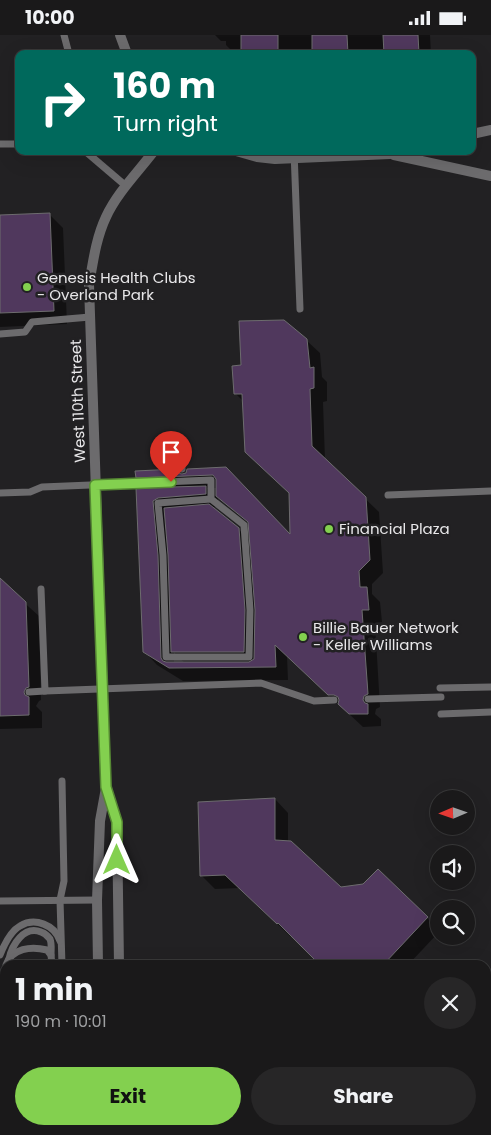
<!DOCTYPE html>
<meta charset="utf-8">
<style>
:root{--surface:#1a191a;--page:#272627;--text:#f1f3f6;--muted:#9fa0a2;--line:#383839;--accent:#83d04f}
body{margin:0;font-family:Poppins,sans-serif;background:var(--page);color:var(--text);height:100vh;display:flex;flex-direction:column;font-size:19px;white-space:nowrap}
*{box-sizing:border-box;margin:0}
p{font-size:16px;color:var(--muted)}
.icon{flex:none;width:28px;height:28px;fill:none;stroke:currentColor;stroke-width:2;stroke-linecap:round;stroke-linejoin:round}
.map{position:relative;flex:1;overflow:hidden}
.sheet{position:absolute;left:0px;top:925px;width:491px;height:175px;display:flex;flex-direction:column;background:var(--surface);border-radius:15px 15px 0 0;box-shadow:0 5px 20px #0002,0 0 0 1px var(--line)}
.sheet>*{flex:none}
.top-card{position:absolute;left:15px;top:15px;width:461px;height:105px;border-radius:10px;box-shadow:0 5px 20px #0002,0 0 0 1px var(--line);background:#00695c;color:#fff;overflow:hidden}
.needle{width:32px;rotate:268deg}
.controls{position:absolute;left:430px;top:755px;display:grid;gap:10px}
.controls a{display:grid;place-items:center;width:45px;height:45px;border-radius:50%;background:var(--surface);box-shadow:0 5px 20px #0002,0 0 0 1px var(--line);font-size:25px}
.pin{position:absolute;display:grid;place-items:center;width:42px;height:42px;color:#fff;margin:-51px -21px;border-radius:50% 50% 50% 0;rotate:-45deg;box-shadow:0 0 5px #0007}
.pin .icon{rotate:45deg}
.me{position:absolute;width:55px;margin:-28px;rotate:0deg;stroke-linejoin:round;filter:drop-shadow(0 0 4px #0008)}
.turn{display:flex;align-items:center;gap:18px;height:105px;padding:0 15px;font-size:22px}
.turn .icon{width:65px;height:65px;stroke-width:2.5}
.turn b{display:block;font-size:35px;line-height:42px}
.round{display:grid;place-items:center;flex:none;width:52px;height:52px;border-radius:26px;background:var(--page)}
.summary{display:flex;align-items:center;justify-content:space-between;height:85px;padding:0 15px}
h1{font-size:30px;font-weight:700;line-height:38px}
.action{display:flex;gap:10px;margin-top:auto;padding:10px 15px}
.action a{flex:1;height:58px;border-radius:30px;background:var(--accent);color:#111;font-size:20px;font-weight:700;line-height:58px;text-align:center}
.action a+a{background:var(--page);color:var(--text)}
.status{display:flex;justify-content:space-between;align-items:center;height:35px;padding:0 25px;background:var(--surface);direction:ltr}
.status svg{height:14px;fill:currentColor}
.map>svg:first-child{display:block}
.shadow{fill:#0007;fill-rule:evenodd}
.building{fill:#50385d;stroke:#6d6c6e}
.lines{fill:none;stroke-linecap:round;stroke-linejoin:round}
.path{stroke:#878688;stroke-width:2.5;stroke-dasharray:2.5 4;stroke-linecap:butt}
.service{stroke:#6c6b6d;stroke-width:7}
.minor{stroke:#6c6b6d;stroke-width:10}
.primary{stroke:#b8b6b9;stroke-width:12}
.route-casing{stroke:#558733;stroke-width:12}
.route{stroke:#83d04f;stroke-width:9}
.poi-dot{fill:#83d04f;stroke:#222123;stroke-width:2}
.labels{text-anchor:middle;stroke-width:5;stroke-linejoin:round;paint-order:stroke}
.poi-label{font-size:15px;fill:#e8e7e9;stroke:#222123;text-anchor:start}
.street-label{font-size:15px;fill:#e8e7e9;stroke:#222123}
</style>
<div class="status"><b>10:00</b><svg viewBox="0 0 49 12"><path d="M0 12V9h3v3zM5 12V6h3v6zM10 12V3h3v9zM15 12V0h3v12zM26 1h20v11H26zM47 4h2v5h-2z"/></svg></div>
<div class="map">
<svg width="491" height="1100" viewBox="0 0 491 1100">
<rect width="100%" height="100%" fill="#222123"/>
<g class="shadow">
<path d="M215,0h215l1,19h-46v-2l-150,2 -9,-9v-4h-5z"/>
<path d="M49,179l14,14 4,96 -67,3v-111z"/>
<path d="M306,305l14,13 2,24 5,5v19l-4,1 2,58 54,52 4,61 -11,11v10l8,8 2,20 -7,1 5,84 -4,2 -1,5 6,5v7l-18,1 -76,-71 1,24 -105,1 -26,-16 -13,-14 5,-162 -12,-12 39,-6 4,4 45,-6 66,68 -1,-44 -46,-91 -9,-9 7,-26zM207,453h10l1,11zM218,462l32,28 2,17 -14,-13 -27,-22h7zM174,617l5,6 6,5 -11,1z"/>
<path d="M0,546l39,35 2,84 -2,1 -3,5 6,6v16l-42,1z"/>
<path d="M275,764l13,14v29l53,46 86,30 12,12v2l-31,33h-86l-30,-30 -1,2 -51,-49 -25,1 -14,-14z"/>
</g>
<g class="building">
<rect x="241" y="0" width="37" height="19"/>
<path d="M312,0h35l1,19h-36z"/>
<path d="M383,0h35l1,19h-35z"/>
<path d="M50,178l4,98 -54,2v-98z"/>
<path d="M284,285l23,19 3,29 4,-1v21l-4,1 2,57 54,51 4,63 -11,11 1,16h7l2,23h-7l6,84 -4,2 -1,4 2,3 3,1v10h-19l-11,-10 1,-4 -1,-3 -4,-2h-6l-53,-50 1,22 -107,1 -26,-16 -7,-164 70,-2v8l-48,4 -5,3 5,54 3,103 2,3 3,1h83l5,-3 1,-49 -7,-88 -32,-26v-17l-3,-4 -77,3 -1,-7 42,-2 1,4 4,1 4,-1 1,-4 39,-2 64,67 -1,-41 -44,-41 -3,-58h-8l-2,-28 9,-1 -2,-44z"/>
<path d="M209,469l30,24 6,82 -1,42h-73l-3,-97 -4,-47z"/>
<path d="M0,543l26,24 3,85 -3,1 -2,4 1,3 4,2v18l-29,1z"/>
<path d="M275,763v42l16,1 50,46 22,-3 15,-15 50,48 -45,48h-63l-42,-42 -1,1 -52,-49 -25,1 -2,-74z"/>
</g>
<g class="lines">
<g class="path">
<path d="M486,1036l5,-1"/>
<path d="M0,1054l5,1"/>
</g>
<g class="service">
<path d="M64,0l5,19"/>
<path d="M0,109h19"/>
<path d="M85,116l41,35"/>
<path d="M294,116l6,158"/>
<path d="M0,299l25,-2 7,-10 58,-5"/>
<path d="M180,416l2,18"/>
<path d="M0,458l30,-1 12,-5 169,-7v19l33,26 6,85 -1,47h-83l-3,-102 -5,-52 53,-4"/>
<path d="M388,460l103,-4"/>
<path d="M41,554l4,102 216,-8 53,18 20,-1"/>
<path d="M440,653l51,-1"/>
<path d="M29,657l16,-1"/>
<path d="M368,664l73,-2"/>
<path d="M441,679l50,-2"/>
<path d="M62,746l2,100 -4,19 2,65"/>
<path d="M0,866l97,-1"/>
<path d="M0,920c4,-10 11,-24 20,-29 15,-9 35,-1 40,15"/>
<path d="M9,924c3,-14 15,-34 32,-27 3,1 7,4 9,7 2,5 1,11 1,16"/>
<path d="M6,930c6,-17 25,-19 41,-15l4,5 1,10"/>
<path d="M0,976c0,9 0,20 5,27"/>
</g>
<g class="minor">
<path d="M120,0l7,19"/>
<path d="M472,99l19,-4"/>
<path d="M236,116l21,6 18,2 115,-5 13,-3"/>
<path d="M394,120l97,21"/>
<path d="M106,753l11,34 2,143"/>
<path d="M98,930l-1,-65 3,-79 6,-33 -17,-503c4,-23 7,-47 17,-68 11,-24 32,-45 48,-66"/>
</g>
<g class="primary">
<path d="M486,1056l5,-4"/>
<path d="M486,1068l5,-1"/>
<path d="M0,1098l106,1 89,-4"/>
</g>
</g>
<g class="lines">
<g class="route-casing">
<path id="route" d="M117,825v-38l-11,-35 -11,-302 76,-3"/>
</g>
<use href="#route" class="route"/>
</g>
<g class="poi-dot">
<circle cx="27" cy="252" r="5"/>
<circle cx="329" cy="494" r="5"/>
<circle cx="303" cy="602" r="5"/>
</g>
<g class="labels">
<g class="poi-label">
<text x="37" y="248">Genesis Health Clubs<tspan x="37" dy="17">- Overland Park</tspan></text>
<text x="339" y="499">Financial Plaza</text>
<text x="313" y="598">Billie Bauer Network<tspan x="313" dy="17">- Keller Williams</tspan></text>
</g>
<g class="street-label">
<text transform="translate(78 366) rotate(-92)" y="5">West 110th Street</text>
</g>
</g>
</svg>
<div class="controls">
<a><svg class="needle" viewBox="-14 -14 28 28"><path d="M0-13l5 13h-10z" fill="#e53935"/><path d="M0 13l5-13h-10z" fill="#9fa0a2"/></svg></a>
<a><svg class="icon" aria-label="sound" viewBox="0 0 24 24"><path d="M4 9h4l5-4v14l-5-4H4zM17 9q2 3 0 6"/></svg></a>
<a><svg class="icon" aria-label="search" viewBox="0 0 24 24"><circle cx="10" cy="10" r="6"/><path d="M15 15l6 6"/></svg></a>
</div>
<div class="pin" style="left:171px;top:447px;background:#d93025"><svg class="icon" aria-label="arrive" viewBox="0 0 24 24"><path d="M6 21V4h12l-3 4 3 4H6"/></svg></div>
<svg class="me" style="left:117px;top:825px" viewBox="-20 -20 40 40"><path d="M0-17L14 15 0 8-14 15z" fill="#83d04f" stroke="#fff" stroke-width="4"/></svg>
<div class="top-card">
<div class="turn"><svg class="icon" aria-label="right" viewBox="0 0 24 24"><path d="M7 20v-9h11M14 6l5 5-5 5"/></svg><div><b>160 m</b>Turn right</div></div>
</div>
<section class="sheet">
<div class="summary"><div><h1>1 min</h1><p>190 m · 10:01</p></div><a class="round"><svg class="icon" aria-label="close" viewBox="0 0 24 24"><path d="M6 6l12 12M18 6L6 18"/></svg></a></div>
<div class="action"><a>Exit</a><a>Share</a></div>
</section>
</div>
